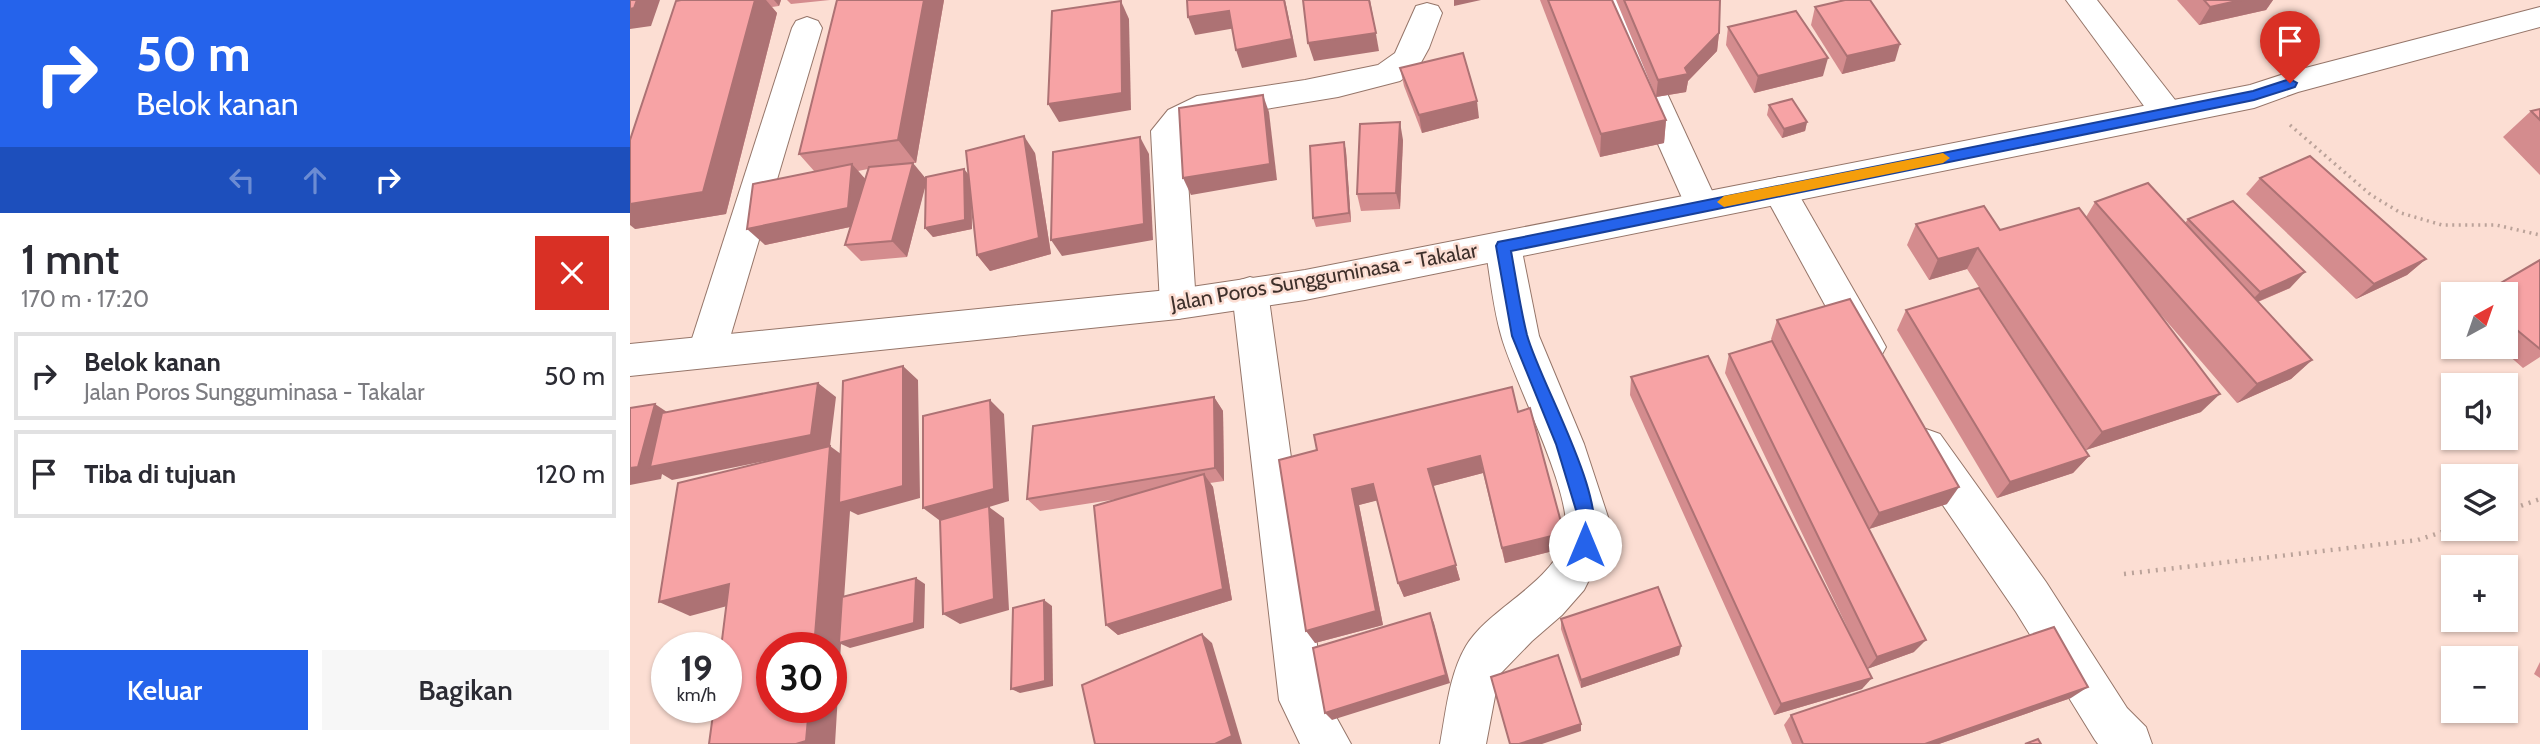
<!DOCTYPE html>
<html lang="id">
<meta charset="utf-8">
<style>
:root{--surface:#fff;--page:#f7f7f7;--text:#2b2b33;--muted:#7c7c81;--line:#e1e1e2;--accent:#2563eb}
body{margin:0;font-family:Cabin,sans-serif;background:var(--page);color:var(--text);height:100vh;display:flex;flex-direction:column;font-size:26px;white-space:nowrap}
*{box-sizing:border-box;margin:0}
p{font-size:23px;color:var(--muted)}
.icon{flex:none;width:38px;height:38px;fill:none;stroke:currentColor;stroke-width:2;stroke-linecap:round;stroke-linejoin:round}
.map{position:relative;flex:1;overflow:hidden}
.details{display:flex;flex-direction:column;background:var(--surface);width:630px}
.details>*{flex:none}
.hud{background:#2563eb;color:#fff;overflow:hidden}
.needle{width:46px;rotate:40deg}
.buttons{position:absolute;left:1811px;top:282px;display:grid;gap:14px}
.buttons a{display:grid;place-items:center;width:77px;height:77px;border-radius:0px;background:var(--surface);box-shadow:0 2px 5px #0004;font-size:35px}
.speed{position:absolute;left:21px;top:632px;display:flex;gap:14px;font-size:35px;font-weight:700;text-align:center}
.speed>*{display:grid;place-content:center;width:91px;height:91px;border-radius:50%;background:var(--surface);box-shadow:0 2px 5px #0004;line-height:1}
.speed small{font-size:18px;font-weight:400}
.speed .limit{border:10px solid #d22;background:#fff;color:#111}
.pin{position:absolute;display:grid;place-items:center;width:60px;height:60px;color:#fff;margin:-72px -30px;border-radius:50% 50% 50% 0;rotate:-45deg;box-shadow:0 0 7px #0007}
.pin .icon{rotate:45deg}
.me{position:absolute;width:77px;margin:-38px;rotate:0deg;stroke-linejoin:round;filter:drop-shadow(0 0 5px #0008)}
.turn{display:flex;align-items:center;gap:24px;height:147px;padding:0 21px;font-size:32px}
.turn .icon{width:91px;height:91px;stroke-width:2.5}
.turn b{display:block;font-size:49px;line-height:60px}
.lanes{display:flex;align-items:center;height:66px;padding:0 21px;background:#0003;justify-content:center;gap:35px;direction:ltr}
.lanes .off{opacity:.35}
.round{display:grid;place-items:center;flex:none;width:74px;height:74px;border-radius:0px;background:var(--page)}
.overview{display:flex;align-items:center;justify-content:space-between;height:119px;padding:0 21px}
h1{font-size:42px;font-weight:600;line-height:52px}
.primary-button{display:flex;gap:14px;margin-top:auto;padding:14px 21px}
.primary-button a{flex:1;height:80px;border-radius:0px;background:var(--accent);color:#fff;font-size:28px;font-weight:600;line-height:80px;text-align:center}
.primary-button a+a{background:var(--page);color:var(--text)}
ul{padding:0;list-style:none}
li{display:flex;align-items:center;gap:21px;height:88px;margin:0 14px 10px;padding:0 7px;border:4px solid var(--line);border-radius:0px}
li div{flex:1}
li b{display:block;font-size:26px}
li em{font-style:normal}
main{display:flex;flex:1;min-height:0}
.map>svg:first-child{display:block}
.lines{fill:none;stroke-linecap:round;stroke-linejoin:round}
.minor-casing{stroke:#957569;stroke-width:2}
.highway-casing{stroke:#957569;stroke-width:2}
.path-far1{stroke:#bba39a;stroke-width:3.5;stroke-dasharray:2 4.5;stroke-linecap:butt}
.path{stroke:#bba39a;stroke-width:4.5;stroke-dasharray:2 6;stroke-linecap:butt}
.minor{fill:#fff;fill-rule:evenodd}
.highway{fill:#fff;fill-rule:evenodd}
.wall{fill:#d48c8e;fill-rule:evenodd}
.shaded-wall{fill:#ad7274}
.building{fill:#f7a3a5;stroke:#ad7274;stroke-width:2}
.route{fill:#2563eb;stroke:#184099;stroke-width:2}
.slow{fill:#f59e0b}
.labels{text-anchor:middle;stroke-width:5;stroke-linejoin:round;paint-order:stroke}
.street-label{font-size:21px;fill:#3e302b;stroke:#fcded3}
</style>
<main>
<section class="details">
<div class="hud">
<div class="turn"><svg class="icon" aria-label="right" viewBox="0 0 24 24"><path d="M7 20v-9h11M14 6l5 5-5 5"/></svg><div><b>50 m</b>Belok kanan</div></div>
<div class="lanes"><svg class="icon off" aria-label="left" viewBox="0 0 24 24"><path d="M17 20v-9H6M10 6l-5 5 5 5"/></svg><svg class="icon off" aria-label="ahead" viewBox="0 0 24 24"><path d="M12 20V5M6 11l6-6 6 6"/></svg><svg class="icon" aria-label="right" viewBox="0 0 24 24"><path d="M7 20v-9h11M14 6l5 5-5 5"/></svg></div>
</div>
<div class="overview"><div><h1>1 mnt</h1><p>170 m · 17:20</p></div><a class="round" style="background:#d93025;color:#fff"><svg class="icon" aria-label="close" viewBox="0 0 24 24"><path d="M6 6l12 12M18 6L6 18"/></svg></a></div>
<ul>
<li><svg class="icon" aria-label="right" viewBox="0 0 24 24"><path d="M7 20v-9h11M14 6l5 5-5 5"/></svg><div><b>Belok kanan</b><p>Jalan Poros Sungguminasa - Takalar</p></div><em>50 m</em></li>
<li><svg class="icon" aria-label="arrive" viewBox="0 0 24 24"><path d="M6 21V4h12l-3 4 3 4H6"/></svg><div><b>Tiba di tujuan</b></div><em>120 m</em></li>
</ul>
<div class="primary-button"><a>Keluar</a><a>Bagikan</a></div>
</section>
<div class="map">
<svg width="1910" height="744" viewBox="0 0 1910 744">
<rect width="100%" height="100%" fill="#fcded3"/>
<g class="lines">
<g class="minor-casing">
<g id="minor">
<path d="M964,0h30l95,206 -5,10 -12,3 -12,-3z"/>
<path d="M1436,0h31l82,105 4,8 -4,8 -12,4 -12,-4z"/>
<path d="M797,3l11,3 4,7 -13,35 -11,20 -18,13 -62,16 -133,22 -20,15 11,170 -5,11 -13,4 -13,-4 -5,-11 -9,-173 17,-21 29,-14 108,-16 73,-15 17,-12 21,-47z"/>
<path d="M177,17l11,4 4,7 -96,323 -6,11 -13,5 -13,-5 -6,-11 104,-323 4,-7z"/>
<path d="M1149,177l12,4 89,155 6,11 -6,11 -13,5 -13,-5 -92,-168 5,-9z"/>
<path d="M873,232l13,4 5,10 18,90 45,108 25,76 -3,26 -22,44 -22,25 -30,26 -33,34 -13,69h-46c6,-32 9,-69 26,-98 22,-37 83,-61 98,-104 15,-40 -51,-161 -63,-207 -8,-28 -11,-60 -16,-89l5,-10z"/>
<path d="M620,277l13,4 5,11 56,403 27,49h-51l-21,-44 -47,-408 5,-11z"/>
<path d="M1296,429l14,5 106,148 81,126 19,19 6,17h-54l-3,-4 -79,-128 -104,-152 -6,-13 6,-13z"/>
</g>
</g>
<g class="highway-casing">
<path id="highway" d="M1910,7v20l-242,65 -44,16 -949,192 -127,19 -548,57v-32l548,-55 127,-19 945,-185 40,-13z"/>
</g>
<path class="path-far1" d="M1660,125l81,70 30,18 41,12h54l44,10"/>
<g class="path">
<path d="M1876,511l34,-12"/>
<path d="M1494,574l294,-34 36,-12"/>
</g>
<use href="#minor" class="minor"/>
<use href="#highway" class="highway"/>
</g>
<g class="wall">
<path d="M51,0h100l-2,6 -7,1 5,6 -51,201 -91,15z"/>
<path d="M157,0h43l-39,4z"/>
<path d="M207,0h107l-28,163h-5l15,16 38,-10 4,5 67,-21 16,101 -61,17 -13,-16 -6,-53 1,27 -39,8 -8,-9 1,-46 -19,75 -46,4 -16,-16 5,-18 -85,18 50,-73 -16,-18zM238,169l-3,10 -7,-8z"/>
<path d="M910,0h72l54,120 -2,23 -64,14z"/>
<path d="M986,0h104l-1,33 -2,18 -29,30 -2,11 -30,5z"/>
<path d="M1547,0h96l-7,10 -67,15z"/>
<path d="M1185,7l80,54 -53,13 -31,-49z"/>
<path d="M1098,27l95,49 -69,17 -28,-48z"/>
<path d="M770,68l79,50 -57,15 -18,-47z"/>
<path d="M1139,105l38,17 -2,9 -23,7 -15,-23z"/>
<path d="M1910,109v66l-37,-38 28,-26z"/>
<path d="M773,140l-3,69 -39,2 -4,-17z"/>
<path d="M714,142l2,9 5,71 -35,5 -3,-9z"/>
<path d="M1630,178l166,81 -19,16 -51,24 -110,-105z"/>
<path d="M1465,202l90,21 3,-4 102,69 -32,14 54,58 -21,19 -54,24 -81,-94 45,103 -115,38 -119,-181 -38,11 -22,-35 9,-21 84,6 86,-13z"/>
<path d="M1910,260v97l-17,11 -25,-22h8v-52z"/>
<path d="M1276,310l183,146 -16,17 -76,25 -100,-168z"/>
<path d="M1147,320l170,184 -78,25 -98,-190z"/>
<path d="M1099,354l185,298 -47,17 -5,20 -88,26 -144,-320 1,-18 228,275 -134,-279z"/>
<path d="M584,397l9,14 1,70 -14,2 3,4 19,113 -114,35 -12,-10 18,-127 -84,13 -13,-12z"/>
<path d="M888,412l46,121 1,15 -60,15 -22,-90 -50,13 27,94 -56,17 -6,-14 -21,-83 -18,5 24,120 -68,18 -36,-183z"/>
<path d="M931,619l120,27 -2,9 -98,33 -20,-59z"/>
<path d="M1910,662v16l-6,-4z"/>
<path d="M1441,698l-132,46h-147l-8,-19 7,-10z"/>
</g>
<g class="shaded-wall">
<path d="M7,0h23l-9,26 -21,3v-20z"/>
<path d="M125,0h11l11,13 -51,201 -91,15 -5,-4v-21z"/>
<path d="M144,0h7l-2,6z"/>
<path d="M294,0h20l-28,163 -18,-23z"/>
<path d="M654,0h1l12,57 -55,11 -6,-18z"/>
<path d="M740,0l9,51 -65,10 -6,-18z"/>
<path d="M824,0h27l-27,6z"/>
<path d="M1611,0h32l-7,10 -67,15 11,-18z"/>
<path d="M491,1l8,18 2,91 -72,12 -11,-18z"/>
<path d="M599,11l7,17 -41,7 -7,-18z"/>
<path d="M1089,33l-2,18 -29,30 -2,11 -30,5 2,-17 27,-12z"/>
<path d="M1270,44l-5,17 -53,13 5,-18z"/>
<path d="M1198,58l-5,18 -69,17 4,-17z"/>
<path d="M633,95l6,17 8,68 -86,15 -8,-17z"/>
<path d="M847,101l2,17 -57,15 -3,-18z"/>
<path d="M1036,120l-2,23 -64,14 1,-23z"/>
<path d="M770,122l3,18 -3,69 -4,-16z"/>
<path d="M1177,122l-2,9 -23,7 2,-9z"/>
<path d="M394,136l11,17 16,101 -61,17 -13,-16z"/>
<path d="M510,137l9,17 4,86 -91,16 -11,-16z"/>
<path d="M714,142l2,9 5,71 -2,-9z"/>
<path d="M283,163l14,17 -20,77 -15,-16z"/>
<path d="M222,164l15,17 -3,43 -99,21 -18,-16z"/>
<path d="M334,169l7,9 1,51 -39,8 -8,-9z"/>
<path d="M1348,248l-11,21 -38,11 9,-21z"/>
<path d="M1796,259l-19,16 -51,24 18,-15z"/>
<path d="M1675,272l-15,16 -45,19 15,-15z"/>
<path d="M1682,360l-21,19 -54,24 20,-19z"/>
<path d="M273,366l15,14 2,118 -62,17 -8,-4 -9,132 75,-65 9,6 -1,44 -74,20 -9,-4 -6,100h-39l13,-37h22v-59h-17l16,-200 -158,32 -10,-6 -1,5 -31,6v-17l25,-64 21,14 142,-35 18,14 -6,49 23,17z"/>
<path d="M1590,394l-19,18 -115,38 16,-18z"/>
<path d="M584,397l9,14 1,70 -9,-13z"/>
<path d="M360,400l14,14 5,87 -20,6 15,11 5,92 -49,14 -17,-10 46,-107 -50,13 -16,-12z"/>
<path d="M850,456l3,17 -50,13 27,94 -56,17 -6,-14 30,-114z"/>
<path d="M1459,456l-16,17 -76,25 13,-16z"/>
<path d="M574,474l9,13 19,113 -114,35 -12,-10z"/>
<path d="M743,484l6,16 -20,5 24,120 -68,18 -9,-12 46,-142z"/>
<path d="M1329,487l-12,17 -78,25 10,-16z"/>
<path d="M934,533l1,15 -60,15 -3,-15z"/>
<path d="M99,584l28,14 -67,18 -31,-14z"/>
<path d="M414,600l8,6 1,80 -33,7 -9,-4z"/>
<path d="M800,613l4,10 16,60 -118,37 -7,-7z"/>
<path d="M572,634l10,9 30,101h-27z"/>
<path d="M1296,640l-12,12 -47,17 10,-12z"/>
<path d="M1051,646l-2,9 -98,33v-8z"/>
<path d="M1242,678l-10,11 -88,26 7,-11z"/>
<path d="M1458,687l-17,11 -132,46h-14z"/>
<path d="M951,724v7l-39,13h-23z"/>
</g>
<g class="building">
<path d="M0,0h7l-3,8 -4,1z"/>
<path d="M51,0h74l-52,192 -73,12v-64l46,-139z"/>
<path d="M207,0h87l-26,140 -99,14z"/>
<path d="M557,0h97l8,39 -56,11 -7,-39 -41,6z"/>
<path d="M673,0h66l7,33 -68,10z"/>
<path d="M918,0h64l54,120 -65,14z"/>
<path d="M994,0h96l-1,33 -34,35 3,6 -30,6z"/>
<path d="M1215,0h25l30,44 -53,12 -32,-49z"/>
<path d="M1574,0h37l-31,7z"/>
<path d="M491,1l1,92 -74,11 4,-93z"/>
<path d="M1166,11l32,47 -70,18 -30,-49z"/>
<path d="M833,53l14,48 -58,14 -19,-47z"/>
<path d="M633,95l7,69 -87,14 -4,-70z"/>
<path d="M1162,99l15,23 -23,7 -15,-24z"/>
<path d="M1910,109v11l-9,-9z"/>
<path d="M770,122l-4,71 -39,1 3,-70z"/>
<path d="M394,136l15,102 -62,17 -11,-104z"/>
<path d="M510,137l4,87 -93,16 2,-88z"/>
<path d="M714,142l5,71 -36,5 -3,-72z"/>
<path d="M1680,156l116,103 -52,25 -114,-106z"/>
<path d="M283,163l-21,78 -47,4 24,-78z"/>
<path d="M222,164l-4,44 -101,21 6,-45z"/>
<path d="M334,169l1,51 -40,8 1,-51z"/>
<path d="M1518,183l164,177 -55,24 -162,-182z"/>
<path d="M1603,201l72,71 -45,20 -72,-73z"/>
<path d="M1354,206l16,24 79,-22 141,186 -118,38 -124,-184 -40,11 -22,-35z"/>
<path d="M1910,260v89l-34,-28v-27h-24z"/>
<path d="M1349,288l110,168 -79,26 -104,-172z"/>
<path d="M1220,299l109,188 -80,26 -102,-193z"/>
<path d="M1142,341l154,299 -49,17 -148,-303z"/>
<path d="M1078,356l164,322 -91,26 -150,-327z"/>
<path d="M273,366v120l-64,17 4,-122z"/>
<path d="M188,383l-7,52 -161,32 12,-54z"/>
<path d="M882,387l6,25 12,-4 34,125 -62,15 -22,-92 -52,13 28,96 -58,18 -25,-99 -21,5 24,122 -70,20 -27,-171 38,-10 -3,-15z"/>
<path d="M584,397l1,71 -188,31 6,-73z"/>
<path d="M360,400l4,89 -71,19v-92z"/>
<path d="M25,404l-17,63 -8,1v-60z"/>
<path d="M200,446l-16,202h-42v59h37l-3,34 -10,3h-87l5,-37h12v-59h-5l8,-64 -70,18 19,-119z"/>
<path d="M574,474l19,115 -117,36 -12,-119z"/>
<path d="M359,506l5,93 -51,15 -3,-94z"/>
<path d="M286,578l-2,45 -75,20 3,-46z"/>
<path d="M1028,587l23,59 -100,34 -20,-61z"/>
<path d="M414,600l1,81 -34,8 2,-81z"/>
<path d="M800,613l16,62 -121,38 -12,-65z"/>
<path d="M1424,627l34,60 -163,57h-122l-12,-29z"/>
<path d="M572,634l30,102 -17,8h-120l-13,-59z"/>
<path d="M928,655l23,69 -62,20h-9l-19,-67z"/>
<path d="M1408,739l3,5h-16z"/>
</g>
<path class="route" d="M1660,79l7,4 -2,4 -41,13 -743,151c5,27 9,56 16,84 14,51 85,167 64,216l-6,3 -7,-3 -2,-6 3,-25 -23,-76 -44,-108 -16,-90 2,-4 755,-151z"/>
<path class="slow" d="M1313,153l7,5 -7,5 -219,44 -7,-5 7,-6z"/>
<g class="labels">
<g class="street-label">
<text transform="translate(694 277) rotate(-10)" y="7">Jalan Poros Sungguminasa - Takalar</text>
</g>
</g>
</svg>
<div class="buttons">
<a><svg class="needle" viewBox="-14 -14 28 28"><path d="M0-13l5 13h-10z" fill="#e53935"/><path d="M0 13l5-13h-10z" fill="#7c7c81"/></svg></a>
<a><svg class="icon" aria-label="sound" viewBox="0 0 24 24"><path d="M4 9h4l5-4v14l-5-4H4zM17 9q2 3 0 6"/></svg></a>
<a><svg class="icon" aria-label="layers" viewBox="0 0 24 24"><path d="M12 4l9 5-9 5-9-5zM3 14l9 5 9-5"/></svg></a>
<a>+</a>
<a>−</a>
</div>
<div class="speed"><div>19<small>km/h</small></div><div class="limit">30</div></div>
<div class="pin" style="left:1660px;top:83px;background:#d93025"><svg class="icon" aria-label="arrive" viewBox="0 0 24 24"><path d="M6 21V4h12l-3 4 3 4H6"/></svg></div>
<svg class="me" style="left:955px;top:545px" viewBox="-20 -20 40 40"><circle r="19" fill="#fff"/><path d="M0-13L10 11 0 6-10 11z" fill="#2563eb"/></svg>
</div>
</main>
